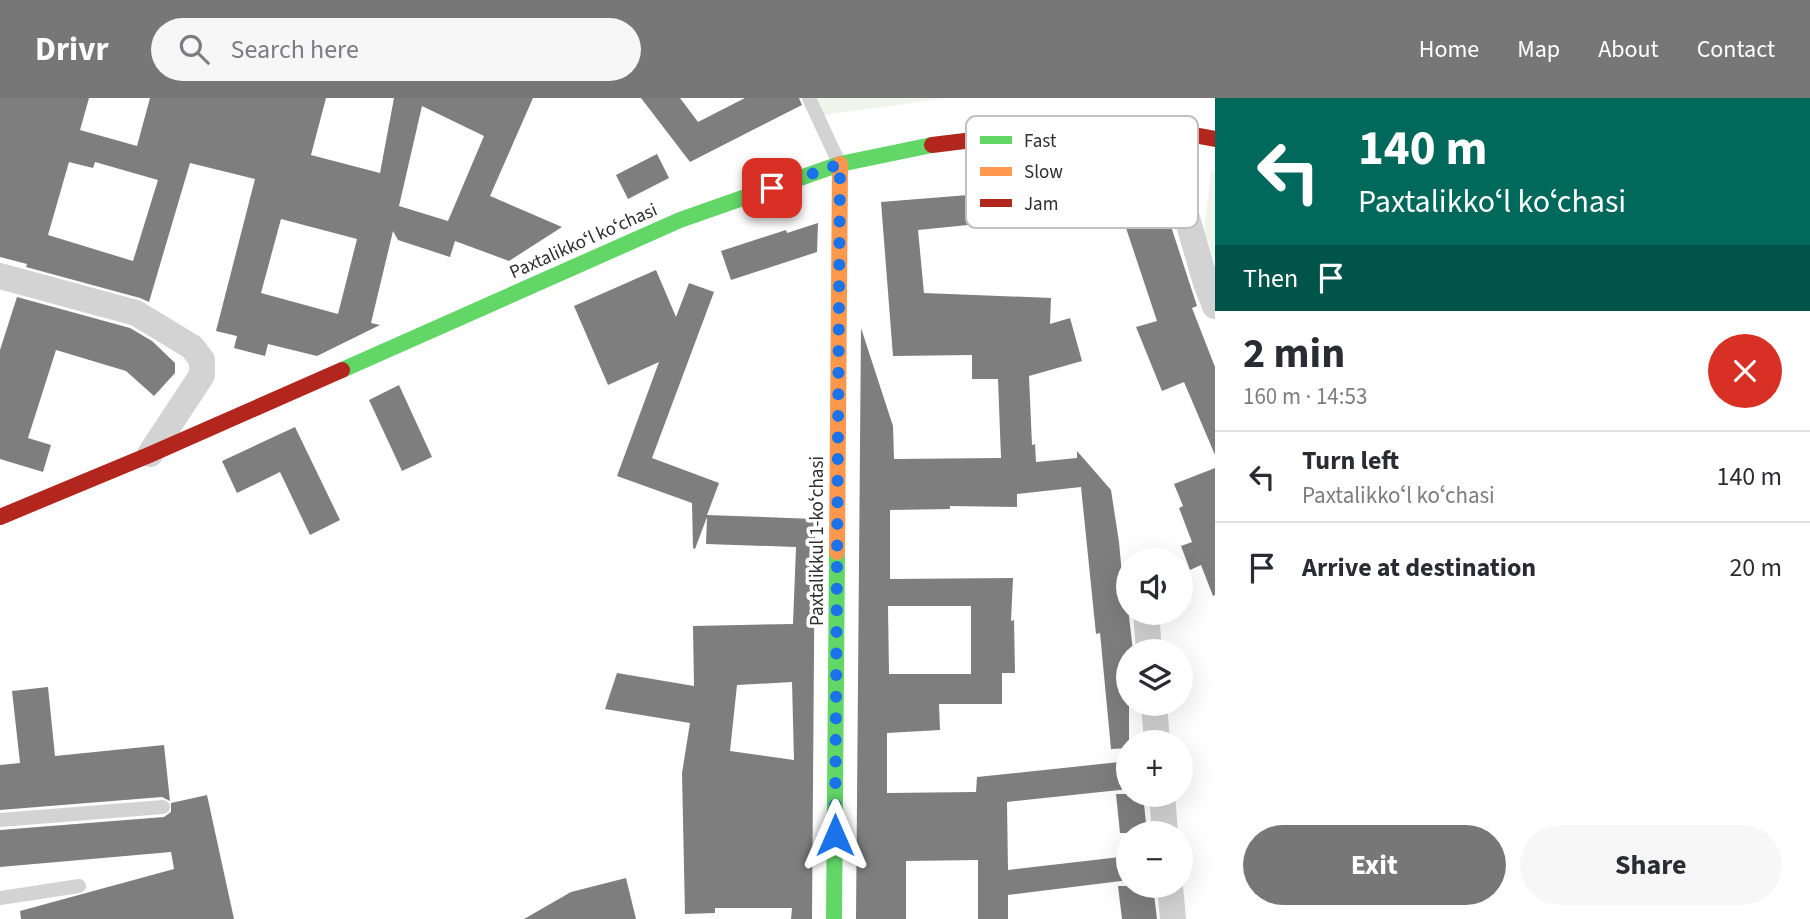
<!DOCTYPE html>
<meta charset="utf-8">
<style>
:root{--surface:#fff;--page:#f7f7f7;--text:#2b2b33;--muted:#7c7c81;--line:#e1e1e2;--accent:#777}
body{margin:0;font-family:"Source Sans 3",sans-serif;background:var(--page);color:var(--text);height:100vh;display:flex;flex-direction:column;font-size:26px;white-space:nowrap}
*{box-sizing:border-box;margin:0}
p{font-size:23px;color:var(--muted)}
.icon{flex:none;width:38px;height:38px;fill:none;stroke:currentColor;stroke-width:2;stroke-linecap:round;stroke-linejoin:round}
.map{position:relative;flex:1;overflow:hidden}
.panel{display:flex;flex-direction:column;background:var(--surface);width:595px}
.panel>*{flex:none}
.hud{background:#00695c;color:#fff;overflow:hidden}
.tools{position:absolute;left:1116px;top:450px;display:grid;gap:14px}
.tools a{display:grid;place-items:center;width:77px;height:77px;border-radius:50%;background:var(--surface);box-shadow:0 7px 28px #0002;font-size:35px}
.pin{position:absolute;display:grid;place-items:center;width:60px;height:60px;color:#fff;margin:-30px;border-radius:14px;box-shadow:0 4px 10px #0006}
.me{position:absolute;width:77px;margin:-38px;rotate:0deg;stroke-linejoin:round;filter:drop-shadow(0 0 5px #0008)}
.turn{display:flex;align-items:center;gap:24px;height:147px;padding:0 28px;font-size:32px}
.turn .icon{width:91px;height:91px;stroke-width:2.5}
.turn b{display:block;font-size:49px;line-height:60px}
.then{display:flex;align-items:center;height:66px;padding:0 28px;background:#0003;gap:14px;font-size:26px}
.round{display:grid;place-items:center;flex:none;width:74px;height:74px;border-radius:37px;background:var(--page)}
.headline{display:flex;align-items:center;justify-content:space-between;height:119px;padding:0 28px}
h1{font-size:42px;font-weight:700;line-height:52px}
.button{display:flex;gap:14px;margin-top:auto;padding:14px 28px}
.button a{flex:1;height:80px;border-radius:42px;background:var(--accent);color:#fff;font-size:28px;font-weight:700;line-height:80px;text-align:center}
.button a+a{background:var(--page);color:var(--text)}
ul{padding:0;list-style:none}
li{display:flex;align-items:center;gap:21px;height:91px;padding:0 28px;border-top:2px solid var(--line)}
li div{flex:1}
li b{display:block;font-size:26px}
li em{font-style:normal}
header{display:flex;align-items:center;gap:42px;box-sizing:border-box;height:98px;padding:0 35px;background:var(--accent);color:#fff}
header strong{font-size:33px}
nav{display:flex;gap:38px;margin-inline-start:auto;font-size:24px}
.search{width:490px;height:63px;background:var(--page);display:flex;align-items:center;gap:18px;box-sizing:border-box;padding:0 24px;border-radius:38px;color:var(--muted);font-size:26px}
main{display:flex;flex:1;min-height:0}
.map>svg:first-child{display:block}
.green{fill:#f0f5eb}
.building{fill:#7e7e7e;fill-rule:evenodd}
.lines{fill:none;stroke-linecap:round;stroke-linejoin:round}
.lane{stroke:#d3d3d3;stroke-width:14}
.street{stroke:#d3d3d3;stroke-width:26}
.fast{stroke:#63d668;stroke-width:16}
.slow{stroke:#ff974d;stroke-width:16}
.jam{stroke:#b3261e;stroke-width:16}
.route{stroke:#1a73e8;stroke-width:12;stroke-dasharray:0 21.6}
.labels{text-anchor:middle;stroke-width:7;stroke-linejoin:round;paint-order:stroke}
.street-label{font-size:19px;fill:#2e2e2e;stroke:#fff}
.key{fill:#fff;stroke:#c0c0c0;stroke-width:2}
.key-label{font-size:19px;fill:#2e2e2e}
</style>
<header>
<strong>Drivr</strong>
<div class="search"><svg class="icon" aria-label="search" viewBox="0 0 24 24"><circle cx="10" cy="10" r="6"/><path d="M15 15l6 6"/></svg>Search here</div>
<nav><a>Home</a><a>Map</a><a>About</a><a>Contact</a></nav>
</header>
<main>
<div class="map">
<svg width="1215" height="821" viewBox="0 0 1215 821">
<rect width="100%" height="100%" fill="#fff"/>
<g class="green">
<path d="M810,0h137l-129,18z"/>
<path d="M1211,72l4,2v87l-11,-27z"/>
</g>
<g class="building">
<path d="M0,0h89l-9,32 57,16 13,-48h176l-15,57 69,18 14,-75h139l-43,98 72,31 -53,34 -54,-20 -5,16 -52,-17 -5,-9 -22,92 9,2 -63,31 -49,-12 -3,12 -31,-8 3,-12 -21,-5 39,-152 -65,-16 -41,139 -9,-4 -114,-31 1,-3 -27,-7zM422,8l62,30 -36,85 -49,-15zM69,64l24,6 2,-6 63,18 -25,81 -85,-26zM281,121l76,20 -19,75 -77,-21z"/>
<path d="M641,0h39l18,24 47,-24h54l3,7 -112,57z"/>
<path d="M657,56l12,24 -41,21 -12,-24z"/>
<path d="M1119,81l1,14 26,-8 10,33 11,-4 30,92 -5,2 23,59v88l-31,-73 -22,9 -26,-64 21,-6 -37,-111 -202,20 6,63 127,5 -1,26 20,-6 12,43 -53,15 3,69 3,-1 1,18 41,-4v-7l34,39 8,52 6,66h3l5,43h-4v97l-18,1 -11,-116 -4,1 -15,-147 -64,7v13l-67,-1v3l-60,1v69l123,-1 -2,43 3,-1 1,53h-13v31h-63l1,26 -53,3v60l89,-1 1,-15 152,-16v28l-122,13 1,68 121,-14v24l-121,15v24h-30v-59l-72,1v58h-50l5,-591 32,98 1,33 107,-1 -3,-79h-26v-24l-79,1 -12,-154 148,-12v-2zM888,508h83v68h-82z"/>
<path d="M818,125l-1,29 -86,28 -10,-29 65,-21 1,3z"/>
<path d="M656,172l20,47 13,-34 25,9 -62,166 67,25 -12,32 108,4 -3,400h-21l1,-11h-77v5l-30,1 -3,-141 8,-50 -85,-14 12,-36 77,13 -1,-60 100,-2 3,-77 -90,-3 1,-27 -12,32 -2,-1 -1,-45 -75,-27 42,-114 -51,23 -34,-79zM792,584l2,78 -64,-9 7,-66z"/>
<path d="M17,199l113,31 22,13 23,22v10l-21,23 -28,-25 -70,-21 -28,88 23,7 -8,27 -43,-13v-109z"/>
<path d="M399,287l33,72 -30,14 -33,-71z"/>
<path d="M295,329l45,93 -30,15 -30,-63 -43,21 -15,-32z"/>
<path d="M1215,370v127l-2,1 -12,-31 -11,5 -9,-24 11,-4 -13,-34 4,-2 -9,-22z"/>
<path d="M48,589l7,69 109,-11 6,56 -8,-4 -162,13v-45l20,-2 -8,-72z"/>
<path d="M1116,696h27l4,39h-27z"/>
<path d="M207,697l27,124h-213l-1,-8 154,-42 -3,-17 -171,15v-37l164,-13 7,-5v-9z"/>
<path d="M626,780l10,41h-112l47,-27z"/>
<path d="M1118,788h35l4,33h-35z"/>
</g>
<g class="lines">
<g class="lane">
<path d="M809,0l30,65"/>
<path d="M0,722l163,-13"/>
<path d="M0,800l79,-12"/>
</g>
<g class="street">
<path d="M1161,31l45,154 9,23"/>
<path d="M0,178l136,37 56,34 10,13v15l-52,79"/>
<path d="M1146,514l3,39"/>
<path d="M1154,606l3,38"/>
<path d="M1162,696l3,39"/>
<path d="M1170,788l3,33"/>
</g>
<g class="fast">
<path d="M342,272l338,-150 160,-56 92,-19"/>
<path d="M834,821l3,-367"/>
</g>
<path class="slow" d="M837,454l3,-388"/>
<g class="jam">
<path d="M932,47l131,-16h98l54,10"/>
<path d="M0,419l149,-62 193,-85"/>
</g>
</g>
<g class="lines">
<path class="route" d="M772,90l68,-24 -5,671"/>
</g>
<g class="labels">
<g class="street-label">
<text transform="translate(583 142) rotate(-24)" y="7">Paxtalikkoʻl koʻchasi</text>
<text transform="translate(816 443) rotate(-90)" y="7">Paxtalikkul 1-koʻchasi</text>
</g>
</g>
<rect x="966" y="18" width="232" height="112" rx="10" class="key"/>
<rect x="980" y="38" width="32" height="8" fill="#63d668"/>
<rect x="980" y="69" width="32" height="9" fill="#ff974d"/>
<rect x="980" y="101" width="32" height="8" fill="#b3261e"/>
<g class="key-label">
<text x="1024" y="49">Fast</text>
<text x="1024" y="80">Slow</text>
<text x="1024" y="112">Jam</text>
</g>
</svg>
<div class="tools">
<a><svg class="icon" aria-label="sound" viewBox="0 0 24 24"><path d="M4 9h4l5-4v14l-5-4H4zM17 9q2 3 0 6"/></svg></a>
<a><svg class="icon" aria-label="layers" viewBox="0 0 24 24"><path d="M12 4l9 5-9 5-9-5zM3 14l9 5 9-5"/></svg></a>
<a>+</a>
<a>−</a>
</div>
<div class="pin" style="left:772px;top:90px;background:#d93025"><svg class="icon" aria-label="arrive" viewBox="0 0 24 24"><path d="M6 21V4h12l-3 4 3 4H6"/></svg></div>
<svg class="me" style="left:835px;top:737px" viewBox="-20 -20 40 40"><path d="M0-17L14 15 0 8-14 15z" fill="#1a73e8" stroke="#fff" stroke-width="4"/></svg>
</div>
<section class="panel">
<div class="hud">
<div class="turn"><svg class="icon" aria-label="left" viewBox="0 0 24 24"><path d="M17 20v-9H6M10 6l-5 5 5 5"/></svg><div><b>140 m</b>Paxtalikkoʻl koʻchasi</div></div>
<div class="then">Then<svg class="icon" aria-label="arrive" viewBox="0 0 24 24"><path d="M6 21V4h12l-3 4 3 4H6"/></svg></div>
</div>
<div class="headline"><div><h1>2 min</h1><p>160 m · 14:53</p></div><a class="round" style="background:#d93025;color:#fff"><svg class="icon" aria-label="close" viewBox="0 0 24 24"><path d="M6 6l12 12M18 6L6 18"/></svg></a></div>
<ul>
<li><svg class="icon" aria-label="left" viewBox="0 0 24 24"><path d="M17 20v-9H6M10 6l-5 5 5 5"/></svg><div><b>Turn left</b><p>Paxtalikkoʻl koʻchasi</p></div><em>140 m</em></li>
<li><svg class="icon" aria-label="arrive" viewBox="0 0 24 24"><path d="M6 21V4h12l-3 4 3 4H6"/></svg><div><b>Arrive at destination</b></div><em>20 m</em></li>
</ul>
<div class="button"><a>Exit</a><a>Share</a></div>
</section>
</main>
